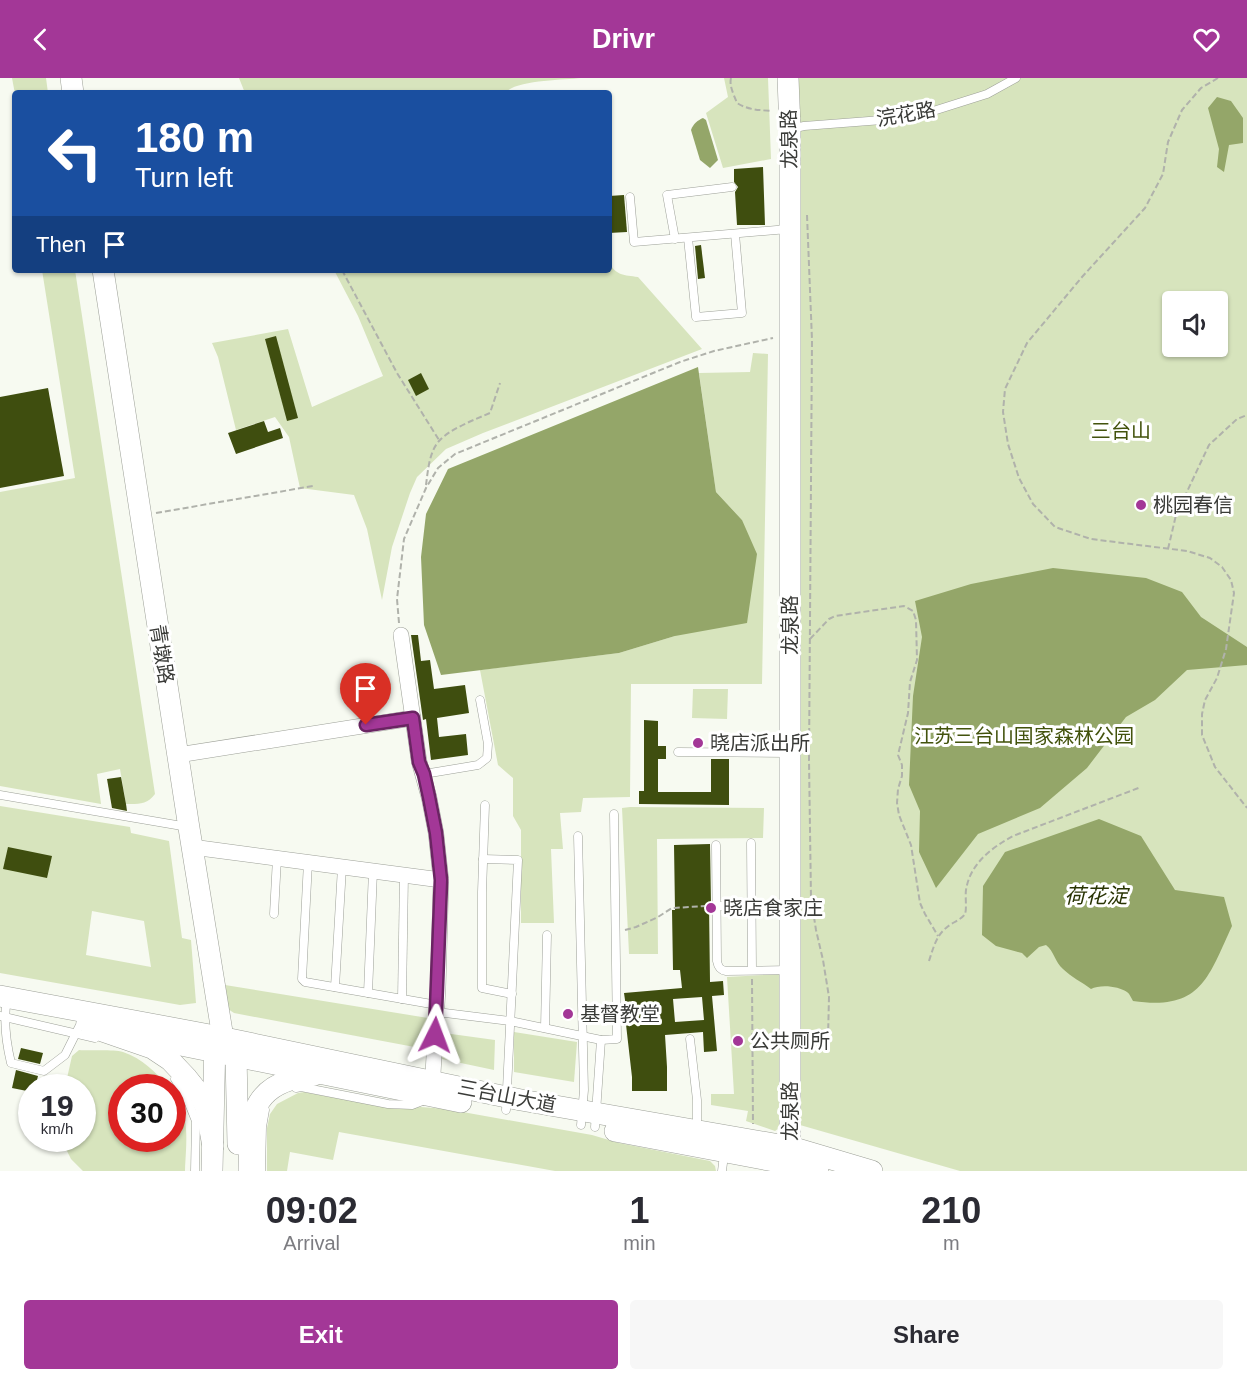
<!DOCTYPE html>
<meta charset="utf-8">
<style>
:root{--surface:#fff;--page:#f7f7f7;--text:#2b2b33;--muted:#7c7c81;--accent:#a33797}
body{margin:0;font-family:Helvetica,"Noto Sans SC",sans-serif;background:var(--page);color:var(--text);height:100vh;display:flex;flex-direction:column;font-size:22px;white-space:nowrap}
*{box-sizing:border-box;margin:0}
p{font-size:20px;color:var(--muted)}
.icon{flex:none;width:33px;height:33px;fill:none;stroke:currentColor;stroke-width:2;stroke-linecap:round;stroke-linejoin:round}
.map{position:relative;height:1093px;overflow:hidden}
.sheet{display:flex;flex-direction:column;background:var(--surface);flex:1}
.sheet>*{flex:none}
.guide{position:absolute;left:12px;top:12px;width:600px;height:183px;border-radius:6px;box-shadow:0 2px 4px #0004;background:#1a4fa0;color:#fff;overflow:hidden}
.tools{position:absolute;left:1162px;top:213px;display:grid;gap:12px}
.tools a{display:grid;place-items:center;width:66px;height:66px;border-radius:6px;background:var(--surface);box-shadow:0 2px 4px #0004;font-size:30px}
.speed{position:absolute;left:18px;top:996px;display:flex;gap:12px;font-size:30px;font-weight:700;text-align:center}
.speed>*{display:grid;place-content:center;width:78px;height:78px;border-radius:50%;background:var(--surface);box-shadow:0 2px 4px #0004;line-height:1}
.speed small{font-size:15px;font-weight:400}
.speed .limit{border:9px solid #d22;background:#fff;color:#111}
.pin{position:absolute;display:grid;place-items:center;width:51px;height:51px;color:#fff;margin:-62px -26px;border-radius:50% 50% 50% 0;rotate:-45deg;box-shadow:0 0 6px #0007}
.pin .icon{rotate:45deg}
.me{position:absolute;width:66px;margin:-33px;rotate:3deg;stroke-linejoin:round;filter:drop-shadow(0 0 4px #0008)}
.turn{display:flex;align-items:center;gap:21px;height:126px;padding:0 24px;font-size:27px}
.turn .icon{width:78px;height:78px;stroke-width:2.5}
.turn b{display:block;font-size:42px;line-height:51px}
.then{display:flex;align-items:center;height:57px;padding:0 24px;background:#0003;gap:12px;font-size:22px}
.eta{display:flex;justify-content:space-evenly;align-items:center;height:102px;text-align:center}
.eta b{font-size:36px;font-weight:800;line-height:42px}
.cta{display:flex;gap:12px;margin-top:auto;padding:12px 24px}
.cta a{flex:1;height:69px;border-radius:6px;background:var(--accent);color:#fff;font-size:24px;font-weight:800;line-height:69px;text-align:center}
.cta a+a{background:var(--page);color:var(--text)}
header{display:flex;justify-content:space-between;align-items:center;height:78px;padding:0 24px;background:var(--accent);color:#fff;font-size:27px;font-weight:800}
.map>svg:first-child{display:block}
.green{fill:#d7e4bd;fill-rule:evenodd}
.water{fill:#94a669}
.building{fill:#3f4e0f;fill-rule:evenodd}
.lines{fill:none;stroke-linecap:round;stroke-linejoin:round}
.lane-casing{stroke:#9da098;stroke-width:9}
.street-casing{stroke:#9da098;stroke-width:16}
.secondary-casing{stroke:#9da098;stroke-width:22}
.path{stroke:#b0b2ab;stroke-width:2;stroke-dasharray:6 3;stroke-linecap:butt}
.lane{stroke:#fff;stroke-width:8}
.street{stroke:#fff;stroke-width:15}
.secondary{stroke:#fff;stroke-width:21}
.route-casing{stroke:#6a2462;stroke-width:15}
.route{stroke:#a33797;stroke-width:10}
.poi-dot{fill:#a33797;stroke:#fff;stroke-width:2}
.labels{text-anchor:middle;stroke-width:6;stroke-linejoin:round;paint-order:stroke}
.street-label{font-size:20px;fill:#3a3b38;stroke:#fff}
.park-label{font-size:20px;fill:#43530d;stroke:#fff}
.poi-label{font-size:20px;fill:#3a3b38;stroke:#fff;text-anchor:start}
.water-label{font-size:21px;font-style:italic;fill:#283303;stroke:#fff}
</style>
<header><svg class="icon" aria-label="back" viewBox="0 0 24 24"><path d="M15 5l-7 7 7 7"/></svg>Drivr<svg class="icon" aria-label="heart" viewBox="0 0 24 24"><path d="M12 20l-8-8c-3-5 5-10 8-4 3-6 11-1 8 4z"/></svg></header>
<div class="map">
<svg width="1247" height="1093" viewBox="0 0 1247 1093">
<rect width="100%" height="100%" fill="#f7faf1"/>
<g class="green">
<path d="M12,0h34l2,15h-33v1z"/>
<path d="M239,0h342c-17,2 -66,2 -76,15h-260z"/>
<path d="M724,0h44l3,81 -48,9 -17,-55 22,-16z"/>
<path d="M797,0h450v1093h-287l-160,-46 1,-968zM1173,224h45v44h-45z"/>
<path d="M609,184c7,14 15,13 29,15l64,72 -219,84 -37,16 -29,28 -7,16 -18,54 -10,53 -15,-71 -13,-34 -54,-7 -11,-51 -14,-20 -39,13 -18,-73 -6,-14 76,-14 24,78 71,-31 -25,-60 -24,-46h275z"/>
<path d="M42,192h33l80,524c-8,11 -17,10 -29,10l-6,-35 -23,5 4,30 -101,-18v-294l75,-14z"/>
<path d="M753,275l15,1 -6,330h-131l-1,113 -47,1 -2,14 -21,1 3,36h-12l3,74h-33v-93l-8,-14v-38l-15,-13 -18,-95 139,-17 56,-17 67,-116 -26,-28 -17,-119 51,-1z"/>
<path d="M693,611h35l-1,30 -35,-1z"/>
<path d="M0,728l130,21 1,6 38,8 13,97 9,2 5,63 -16,2 -180,-32zM92,833l52,10 7,46 -65,-12z"/>
<path d="M630,729l134,1 -1,30 -106,1 1,115h-29l-7,-146z"/>
<path d="M782,896l5,139 -8,15 -4,3 -29,-10 2,-10 -37,-6v-11h23l-7,-117z"/>
<path d="M225,907l203,33 -3,31 -191,-36 -6,-4z"/>
<path d="M514,954l63,10 -3,40 -60,-10z"/>
<path d="M444,955l51,7 -1,30 -52,-11z"/>
<path d="M79,972c11,1 34,-1 44,2 19,6 33,21 46,35l-47,1v50h50l1,-46c18,21 13,53 12,79h-102l-12,-12 -10,-20 21,-1v-50l-17,-1 7,-31z"/>
<path d="M304,1014l91,17 26,-2 25,2 146,26 27,8 91,18 5,5 1,5h-161l-216,-39 -6,28 -43,-8 -3,19h-20v-43l3,-14 7,-10 21,-11z"/>
</g>
<g class="water">
<path d="M1217,19l14,4 12,17v25l-14,2 -5,27 -7,-5 2,-18 -11,-41z"/>
<path d="M703,40l3,2 12,40 -8,8 -10,-8 -9,-30c2,-6 7,-10 12,-12z"/>
<path d="M698,289l18,125 26,28 15,34 -10,69 -72,13 -56,17 -178,22 -17,-50 -3,-68 5,-43 22,-45z"/>
<path d="M1053,490l93,10 36,14 19,25 46,30v18l-60,5 -32,30 -29,17 -39,51 -47,40 -62,26 -42,54 -17,-36 1,-41 -11,-26 4,-89 9,-59 -7,-36 56,-17z"/>
<path d="M1099,741l42,17 34,54 49,7 8,29c-24,52 -31,85 -99,75 -2,-3 -3,-7 -6,-9 -8,-6 -27,-8 -36,-3 -9,-7 -20,-12 -28,-20 -8,-7 -9,-18 -17,-24l-7,2 -12,11 -5,-5 -26,-7 -14,-11 1,-49 22,-34z"/>
</g>
<g class="building">
<path d="M763,89l2,58h-28l-2,-33 3,-5 -4,-5v-13z"/>
<path d="M624,117l3,37 -18,1v-37z"/>
<path d="M701,167l4,33 -7,1 -3,-33z"/>
<path d="M276,258l22,82 -11,3 -22,-82z"/>
<path d="M421,295l8,16 -13,7 -8,-16z"/>
<path d="M48,310l16,88 -64,12v-91z"/>
<path d="M264,343l4,11 12,-4 3,10 -47,16 -8,-21z"/>
<path d="M411,557h7l3,26 9,-1 4,29 31,-4 4,28 -32,5 2,19 27,-3 2,21 -37,5 -5,-41 -3,1z"/>
<path d="M644,642l14,1v25h8v13h-8v33h53v-33h18v46l-90,-1v-13h5z"/>
<path d="M121,699l5,27 1,7 -15,-3 -5,-29z"/>
<path d="M710,766l1,60h-2l1,78 13,-1 1,14 -12,1 5,55 -13,1 -1,-20 -38,3 2,32v24h-35v-14l-8,-70h2l-2,-14 58,-5 -2,-18h-7l-1,-60h3l-1,-65zM702,919l2,23 -29,2 -2,-23z"/>
<path d="M8,769l44,9 -5,22 -44,-9z"/>
<path d="M21,970l22,5 -3,11 -22,-5z"/>
<path d="M16,992l22,6 -3,12h-3v4l-20,-4z"/>
</g>
<g class="lines">
<g class="lane-casing">
<g id="lane">
<path d="M791,51l13,-3 78,-6 48,-8 57,-18 29,-16"/>
<path d="M630,119l4,45 154,-13"/>
<path d="M688,160l8,79 46,-4 -7,-79"/>
<path d="M675,161l-8,-44 65,-8"/>
<path d="M678,674l110,1"/>
<path d="M424,696l54,-9 9,-7 1,-14 -8,-44"/>
<path d="M0,717l188,32"/>
<path d="M485,727l-3,87v96l30,6"/>
<path d="M578,758l6,254 -3,35"/>
<path d="M751,765l1,127"/>
<path d="M716,767l1,116c1,6 3,9 9,10l63,-1"/>
<path d="M483,781l35,1 -12,250"/>
<path d="M308,784l-6,117 3,3 132,23"/>
<path d="M717,828h70"/>
<path d="M274,836l3,-56"/>
<path d="M335,909l7,-120"/>
<path d="M368,915l5,-122"/>
<path d="M7,921c-4,22 -1,43 4,64l33,8 21,-16 15,-30 2,-11"/>
<path d="M402,921l2,-124"/>
<path d="M437,934l73,9 91,19 16,-1 -3,-225"/>
<path d="M0,938l95,22"/>
<path d="M545,950l2,-93"/>
<path d="M690,961l7,61v29"/>
<path d="M175,1001l13,22 8,20 -1,50"/>
<path d="M296,1010l5,-1 87,17 24,1 13,-5"/>
<path d="M595,1049l6,-87"/>
<path d="M261,1093l1,-44 3,-17"/>
<path d="M722,1093l2,-16"/>
</g>
</g>
<g class="street-casing">
<g id="street">
<path d="M401,557l18,126 10,36 7,36 5,47 -3,107 -6,104"/>
<path d="M178,677l235,-37"/>
<path d="M192,769l249,33"/>
</g>
</g>
<g class="secondary-casing">
<g id="secondary">
<path d="M71,0l2,15"/>
<path d="M788,0l2,51v1035l2,7"/>
<path d="M103,192l86,558 34,210"/>
<path d="M0,918l215,40 306,64 270,47 81,24"/>
<path d="M91,949l61,21 18,12 17,18 12,15 7,15 7,38"/>
<path d="M112,953l349,71"/>
<path d="M234,965l2,13 2,88"/>
<path d="M615,1053l175,33 28,7"/>
<path d="M212,1093l3,-132"/>
<path d="M249,1093c1,-39 -4,-77 41,-91 8,-2 16,-3 24,-5"/>
</g>
</g>
<g class="path">
<path d="M731,0c-2,8 3,17 6,25 11,7 22,7 35,8"/>
<path d="M1218,0l-17,10 -19,22 -14,32 -5,32 -18,34 -63,69 -55,66 -22,46 -2,23 5,32 11,34 14,26 22,23 36,12 96,12 23,7 12,9 9,13 3,13 -8,56 -9,29 -12,22 -3,14v21l13,32 32,41"/>
<path d="M807,137l5,125 -3,420 2,138 5,32 7,30 6,37 -1,41"/>
<path d="M342,192l55,103 42,67"/>
<path d="M426,407c2,-14 3,-34 14,-45 10,-11 36,-21 50,-27l10,-30"/>
<path d="M156,435l157,-27"/>
<path d="M1168,471l8,-34 33,-70 28,-26 10,-4"/>
<path d="M399,545l-2,-24 7,-60 22,-51 12,-20 17,-14 225,-92 34,-11 59,-13"/>
<path d="M810,561l19,-20 6,-3 69,-10 9,5 3,9 1,40 -7,22 -2,31 -10,42 4,10v11l-4,13 -1,14 2,12 12,30 9,58 5,11 13,22"/>
<path d="M625,852l11,-3 22,-10 14,-9 35,-2"/>
<path d="M929,883c4,-12 7,-25 17,-33 5,-5 15,-8 19,-14 2,-5 0,-18 1,-24 4,-26 25,-42 47,-54l128,-49"/>
<path d="M752,901l1,145"/>
<path d="M752,966l21,-2"/>
</g>
<use href="#lane" class="lane"/>
<use href="#street" class="street"/>
<use href="#secondary" class="secondary"/>
</g>
<g class="lines">
<g class="route-casing">
<path id="route" d="M366,647l47,-7 6,44 5,12 5,23 7,36 5,47 -6,155"/>
</g>
<use href="#route" class="route"/>
</g>
<g class="poi-dot">
<circle cx="1141" cy="427" r="6"/>
<circle cx="698" cy="665" r="6"/>
<circle cx="711" cy="830" r="6"/>
<circle cx="568" cy="936" r="6"/>
<circle cx="738" cy="963" r="6"/>
</g>
<g class="labels">
<g class="street-label">
<text transform="translate(906 36) rotate(-10)" y="7">浣花路</text>
<text transform="translate(789 61) rotate(-91)" y="7">龙泉路</text>
<text transform="translate(790 547) rotate(-90)" y="7">龙泉路</text>
<text transform="translate(162 576) rotate(81)" y="7">青墩路</text>
<text transform="translate(507 1018) rotate(11)" y="7">三台山大道</text>
<text transform="translate(790 1033) rotate(-90)" y="7">龙泉路</text>
</g>
<g class="park-label">
<text x="1121" y="360">三台山</text>
<text x="1024" y="665">江苏三台山国家森林公园</text>
</g>
<g class="poi-label">
<text x="1153" y="434">桃园春信</text>
<text x="710" y="672">晓店派出所</text>
<text x="723" y="837">晓店食家庄</text>
<text x="580" y="943">基督教堂</text>
<text x="750" y="970">公共厕所</text>
</g>
<g class="water-label">
<text x="1096" y="825">荷花淀</text>
</g>
</g>
</svg>
<div class="tools">
<a><svg class="icon" aria-label="sound" viewBox="0 0 24 24"><path d="M4 9h4l5-4v14l-5-4H4zM17 9q2 3 0 6"/></svg></a>
</div>
<div class="speed"><div>19<small>km/h</small></div><div class="limit">30</div></div>
<div class="pin" style="left:366px;top:647px;background:#d93025"><svg class="icon" aria-label="arrive" viewBox="0 0 24 24"><path d="M6 21V4h12l-3 4 3 4H6"/></svg></div>
<svg class="me" style="left:435px;top:957px" viewBox="-20 -20 40 40"><path d="M0-17L14 15 0 8-14 15z" fill="#a33797" stroke="#fff" stroke-width="4"/></svg>
<div class="guide">
<div class="turn"><svg class="icon" aria-label="left" viewBox="0 0 24 24"><path d="M17 20v-9H6M10 6l-5 5 5 5"/></svg><div><b>180 m</b>Turn left</div></div>
<div class="then">Then<svg class="icon" aria-label="arrive" viewBox="0 0 24 24"><path d="M6 21V4h12l-3 4 3 4H6"/></svg></div>
</div>
</div>
<section class="sheet">
<div class="eta">
<div><b>09:02</b><p>Arrival</p></div>
<div><b>1</b><p>min</p></div>
<div><b>210</b><p>m</p></div>
</div>
<div class="cta"><a>Exit</a><a>Share</a></div>
</section>
